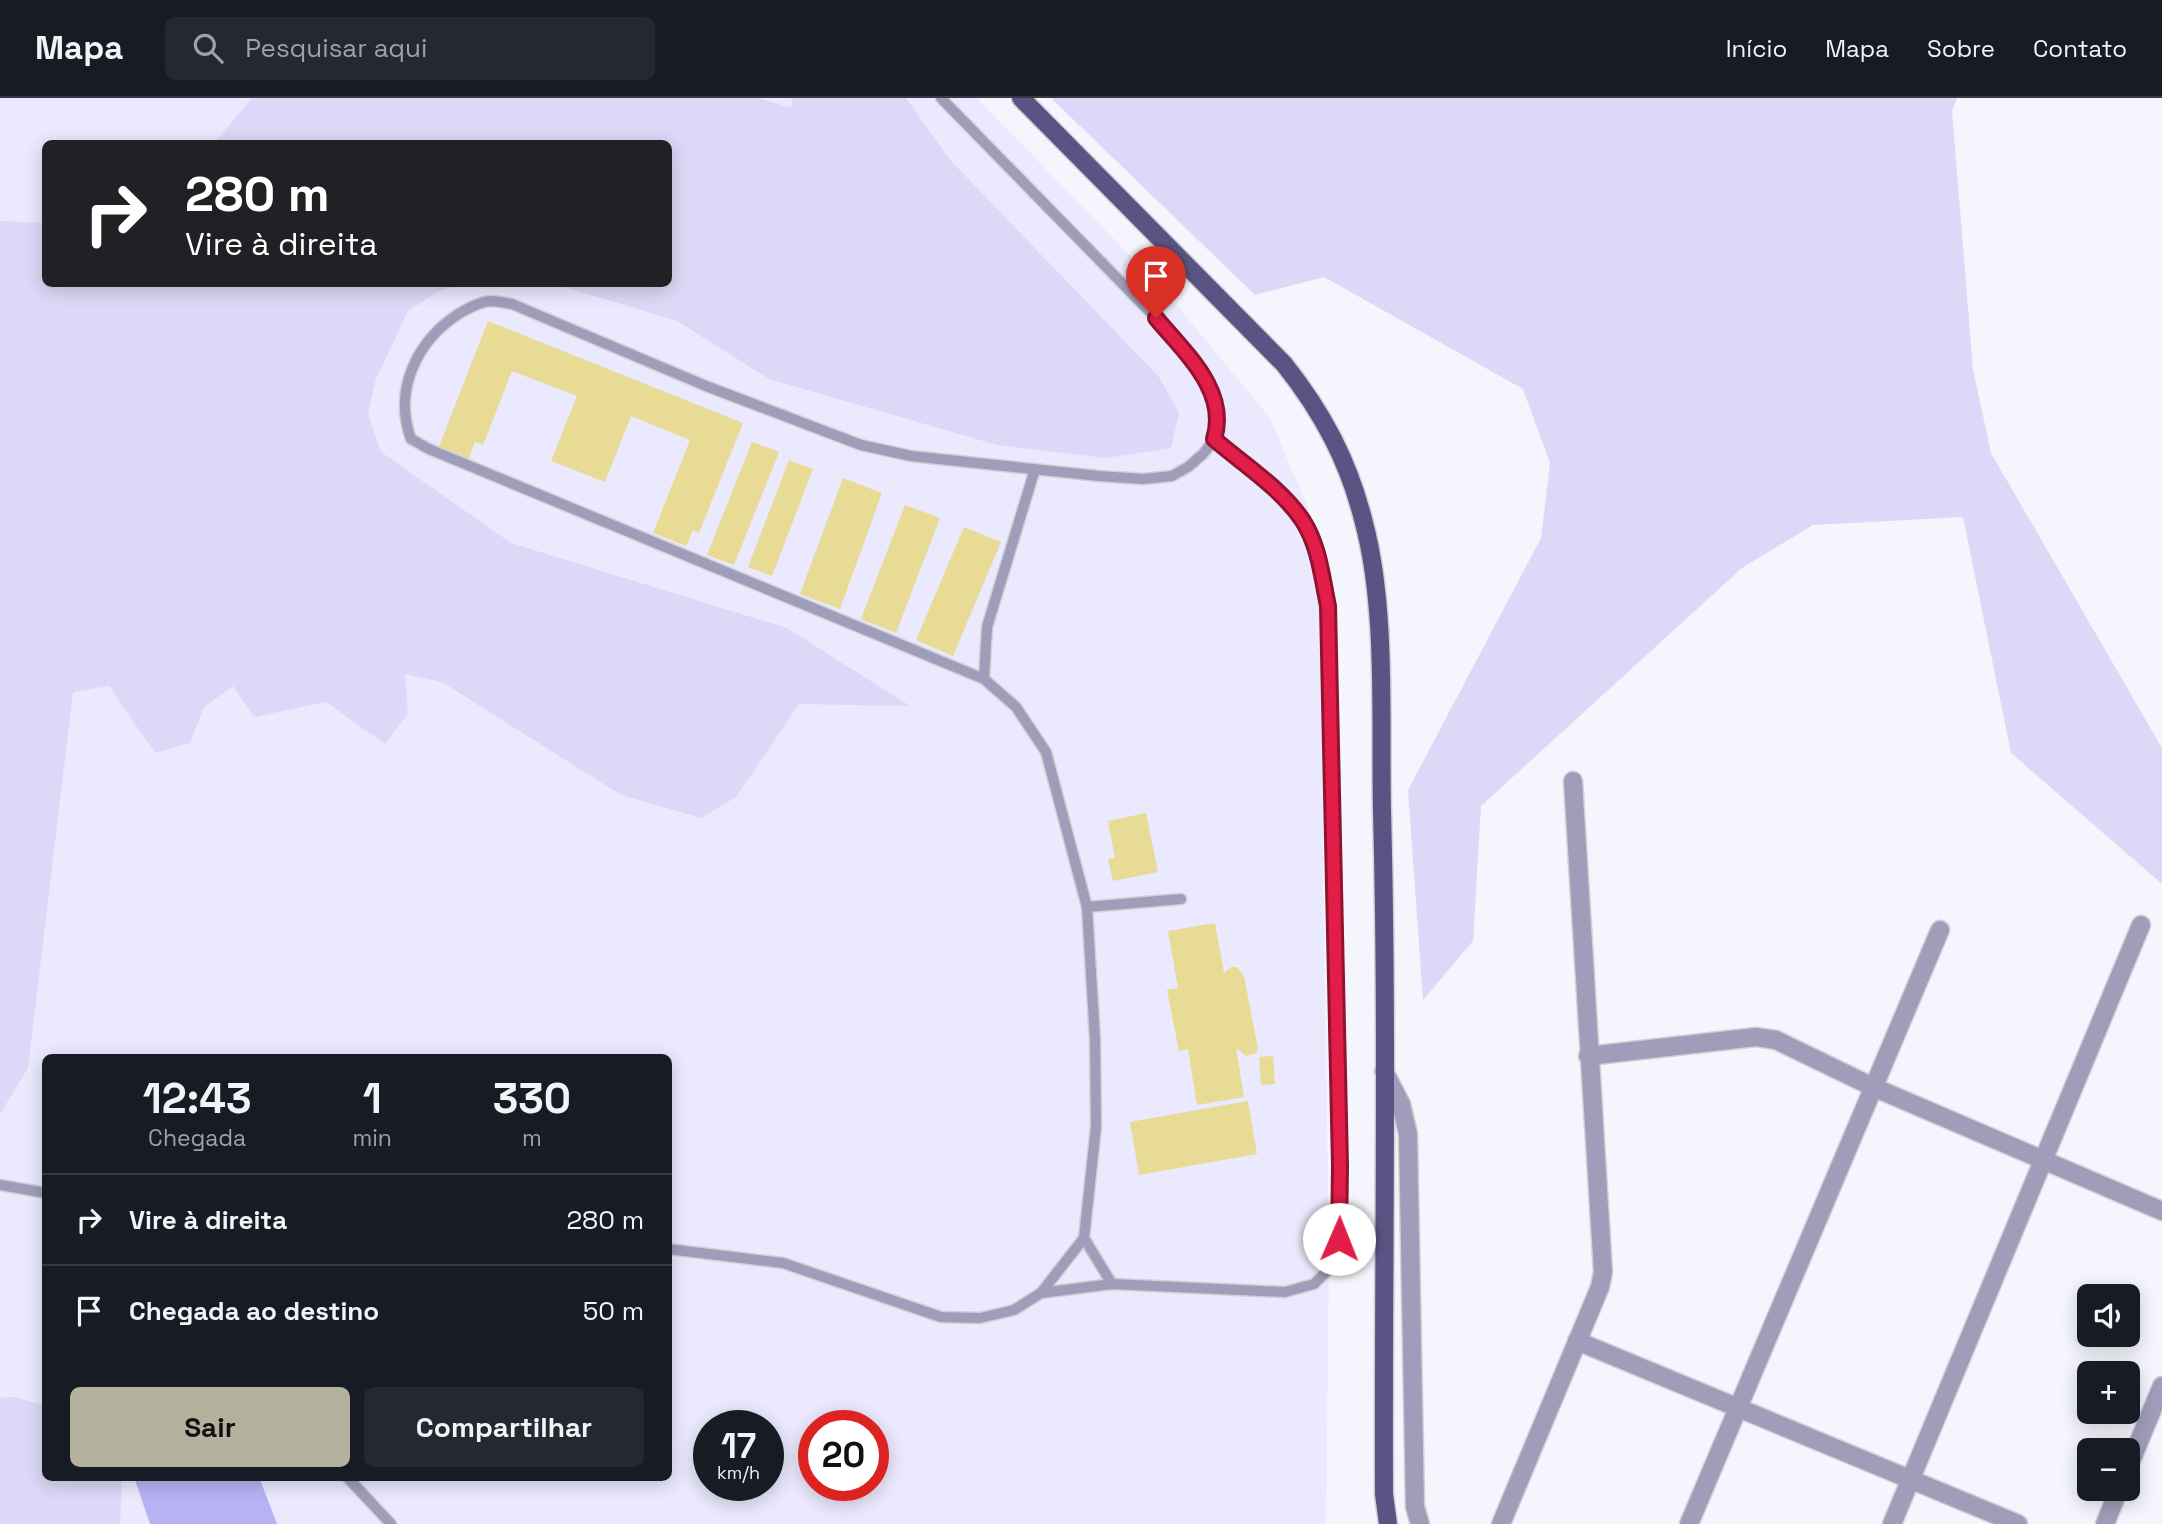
<!DOCTYPE html>
<html lang="pt">
<meta charset="utf-8">
<style>
:root{--surface:#171b24;--page:#242831;--text:#f1f3f6;--muted:#9ea1a6;--line:#363941;--accent:#b4b19c}
body{margin:0;font-family:"Space Grotesk",sans-serif;background:var(--page);color:var(--text);height:100vh;display:flex;flex-direction:column;font-size:26px;white-space:nowrap}
*{box-sizing:border-box;margin:0}
p{font-size:23px;color:var(--muted)}
.icon{flex:none;width:38px;height:38px;fill:none;stroke:currentColor;stroke-width:2;stroke-linecap:round;stroke-linejoin:round}
.map{position:relative;flex:1;overflow:hidden}
.sheet{position:absolute;left:42px;top:956px;width:630px;height:427px;display:flex;flex-direction:column;background:var(--surface);border-radius:10px;box-shadow:0 4px 18px #0003}
.sheet>*{flex:none}
.hud{position:absolute;left:42px;top:42px;width:630px;height:147px;border-radius:10px;box-shadow:0 4px 18px #0003;background:#202124;color:#fff;overflow:hidden}
.buttons{position:absolute;left:2077px;top:1186px;display:grid;gap:14px}
.buttons a{display:grid;place-items:center;width:63px;height:63px;border-radius:10px;background:var(--surface);box-shadow:0 4px 18px #0003;font-size:35px}
.speed{position:absolute;left:693px;top:1312px;display:flex;gap:14px;font-size:35px;font-weight:700;text-align:center}
.speed>*{display:grid;place-content:center;width:91px;height:91px;border-radius:50%;background:var(--surface);box-shadow:0 4px 18px #0003;line-height:1}
.speed small{font-size:18px;font-weight:400}
.speed .limit{border:10px solid #d22;background:#fff;color:#111}
.pin{position:absolute;display:grid;place-items:center;width:60px;height:60px;color:#fff;margin:-72px -30px;border-radius:50% 50% 50% 0;rotate:-45deg;box-shadow:0 0 7px #0007}
.pin .icon{rotate:45deg}
.me{position:absolute;width:77px;margin:-38px;rotate:1deg;stroke-linejoin:round;filter:drop-shadow(0 0 5px #0008)}
.turn{display:flex;align-items:center;gap:24px;height:147px;padding:0 28px;font-size:32px}
.turn .icon{width:91px;height:91px;stroke-width:2.5}
.turn b{display:block;font-size:49px;line-height:60px}
.eta{display:flex;justify-content:space-evenly;align-items:center;height:119px;text-align:center}
.eta b{font-size:42px;font-weight:700;line-height:49px}
.button{display:flex;gap:14px;margin-top:auto;padding:14px 28px}
.button a{flex:1;height:80px;border-radius:10px;background:var(--accent);color:#111;font-size:28px;font-weight:700;line-height:80px;text-align:center}
.button a+a{background:var(--page);color:var(--text)}
ul{padding:0;list-style:none}
li{display:flex;align-items:center;gap:21px;height:91px;padding:0 28px;border-top:2px solid var(--line)}
li div{flex:1}
li b{display:block;font-size:26px}
li em{font-style:normal}
header{display:flex;align-items:center;gap:42px;box-sizing:border-box;height:98px;padding:0 35px;background:var(--surface);border-bottom:2px solid var(--line)}
header strong{font-size:33px}
nav{display:flex;gap:38px;margin-inline-start:auto;font-size:24px}
.search{width:490px;height:63px;background:var(--page);display:flex;align-items:center;gap:18px;box-sizing:border-box;padding:0 24px;border-radius:10px;color:var(--muted);font-size:26px}
.map>svg:first-child{display:block}
.built{fill:#eae9fd;fill-rule:evenodd}
.green{fill:#dbd9f7}
.water{fill:#b8b2f2}
.building{fill:#e7db95}
.lines{fill:none;stroke-linecap:round;stroke-linejoin:round}
.service-casing{stroke:#d0d0d7;stroke-width:13}
.minor-casing{stroke:#d0d0d7;stroke-width:21}
.primary-casing{stroke:#d0d0d7;stroke-width:21}
.service{stroke:#9f9db9;stroke-width:10}
.minor{stroke:#9f9db9;stroke-width:18}
.primary{stroke:#5a5484;stroke-width:18}
.route-casing{stroke:#92132f;stroke-width:18}
.route{stroke:#e11d48;stroke-width:12}
</style>
<header>
<strong>Mapa</strong>
<div class="search"><svg class="icon" aria-label="search" viewBox="0 0 24 24"><circle cx="10" cy="10" r="6"/><path d="M15 15l6 6"/></svg>Pesquisar aqui</div>
<nav><a>Início</a><a>Mapa</a><a>Sobre</a><a>Contato</a></nav>
</header>
<div class="map">
<svg width="2162" height="1426" viewBox="0 0 2162 1426">
<rect width="100%" height="100%" fill="#f5f5fd"/>
<path class="built" d="M0,0h977l193,199 100,121 38,90 16,135 -1,226 6,381 -3,274h-1326zM46,46h622v140h-622zM46,959h622v420h-622zM709,1328h59v60h-59zM814,1328h59v60h-59z"/>
<g class="green">
<path d="M252,0h507l32,10 2,-10h113l44,62 209,217 20,36 -8,35 -65,10 -109,-13 -228,-66 -92,-58 -122,-37h113v-140l-454,-1z"/>
<path d="M1051,0h906l-5,13 21,258 18,84 171,295v136l-151,-131 -48,-236 -150,8 -71,43 -261,238 -8,135 -50,59 -15,-210 133,-252 9,-75 -27,-74 -199,-112 -69,18z"/>
<path d="M0,123l45,2 1,61h417l-24,7 -31,20 -32,68 -8,35 13,38 130,91 276,85 123,78 -111,-2 -63,93 -35,21 -80,-23 -179,-113 -37,-8 3,40 -23,30 -59,-42 -72,15 -21,-31 -29,21 -14,36 -35,10 -46,-67 -36,6 -45,376 -28,46z"/>
<path d="M14,1299l31,9 1,71h76l-2,47h-120v-126z"/>
</g>
<path class="water" d="M134,1379h125l18,47h-127z"/>
<g class="building">
<path d="M488,223l255,102 -44,110 -6,-3 -7,16 -33,-13 37,-93 -59,-24 -26,66 -54,-21 26,-65 -65,-25 -29,74 -8,-3 -7,19 -30,-12z"/>
<path d="M752,344l27,10 -45,113 -27,-10z"/>
<path d="M789,362l24,9 -41,107 -24,-9z"/>
<path d="M843,380l39,15 -42,116 -40,-15z"/>
<path d="M905,407l35,13 -44,115 -35,-14z"/>
<path d="M964,429l37,15 -48,114 -37,-16z"/>
<path d="M1146,715l12,59 -45,9 -5,-22 7,-1 -7,-37z"/>
<path d="M1215,825l9,50 7,-6h6l7,9 14,73 -2,4 -10,3 -10,-8 8,49 -47,8 -9,-56 -9,2 -12,-61 11,-2 -10,-57z"/>
<path d="M1273,958l2,28 -14,1 -2,-28z"/>
<path d="M1248,1003l9,53 -118,21 -9,-53z"/>
</g>
<g class="lines">
<g class="service-casing">
<g id="service">
<path d="M941,0l215,220 46,57 14,26 3,20 -5,19 -11,14 -15,13 -16,9 -29,3 -44,-3 -188,-20 -50,-11 -155,-59 -194,-82c-7,-1 -15,-3 -22,-3 -11,1 -21,7 -30,12 -43,27 -67,77 -49,126l18,10 555,230"/>
<path d="M1035,371l-48,158 -3,52 32,28 30,45 41,155 94,-8"/>
<path d="M1087,809l8,132 1,88 -12,111 28,46"/>
<path d="M0,1087l46,8"/>
<path d="M668,1151l115,14 158,54 39,1 34,-8 27,-17 71,-9 173,8 29,-8 16,-16 9,-29 2,-73 -13,-561c-6,-28 -9,-58 -25,-84 -21,-32 -60,-57 -89,-81"/>
<path d="M1041,1195l43,-55"/>
<path d="M347,1379l44,47"/>
</g>
</g>
<g class="minor-casing">
<g id="minor">
<path d="M1588,958l168,-19 20,3 97,47 289,124"/>
<path d="M1384,973l17,33 7,30 7,373 5,17"/>
<path d="M1577,1243l441,183"/>
<path d="M2128,1370l34,-82"/>
<path d="M1501,1426l99,-237 3,-15 -30,-491"/>
<path d="M1689,1426l251,-594"/>
<path d="M1892,1426l249,-599"/>
<path d="M2105,1426l14,-35"/>
</g>
</g>
<g class="primary-casing">
<path id="primary" d="M1021,0l263,266c39,49 65,98 80,159 23,86 16,198 18,288 6,228 1,456 2,683l4,30"/>
</g>
<use href="#service" class="service"/>
<use href="#minor" class="minor"/>
<use href="#primary" class="primary"/>
</g>
<g class="lines">
<g class="route-casing">
<path id="route" d="M1156,220c29,35 73,73 58,121 29,25 68,50 89,82 16,25 19,56 25,85l12,560 -1,73"/>
</g>
<use href="#route" class="route"/>
</g>
</svg>
<div class="buttons">
<a><svg class="icon" aria-label="sound" viewBox="0 0 24 24"><path d="M4 9h4l5-4v14l-5-4H4zM17 9q2 3 0 6"/></svg></a>
<a>+</a>
<a>−</a>
</div>
<div class="speed"><div>17<small>km/h</small></div><div class="limit">20</div></div>
<div class="pin" style="left:1156px;top:220px;background:#d93025"><svg class="icon" aria-label="arrive" viewBox="0 0 24 24"><path d="M6 21V4h12l-3 4 3 4H6"/></svg></div>
<svg class="me" style="left:1339px;top:1141px" viewBox="-20 -20 40 40"><circle r="19" fill="#fff"/><path d="M0-13L10 11 0 6-10 11z" fill="#e11d48"/></svg>
<div class="hud">
<div class="turn"><svg class="icon" aria-label="right" viewBox="0 0 24 24"><path d="M7 20v-9h11M14 6l5 5-5 5"/></svg><div><b>280 m</b>Vire à direita</div></div>
</div>
<section class="sheet">
<div class="eta">
<div><b>12:43</b><p>Chegada</p></div>
<div><b>1</b><p>min</p></div>
<div><b>330</b><p>m</p></div>
</div>
<ul>
<li><svg class="icon" aria-label="right" viewBox="0 0 24 24"><path d="M7 20v-9h11M14 6l5 5-5 5"/></svg><div><b>Vire à direita</b></div><em>280 m</em></li>
<li><svg class="icon" aria-label="arrive" viewBox="0 0 24 24"><path d="M6 21V4h12l-3 4 3 4H6"/></svg><div><b>Chegada ao destino</b></div><em>50 m</em></li>
</ul>
<div class="button"><a>Sair</a><a>Compartilhar</a></div>
</section>
</div>
